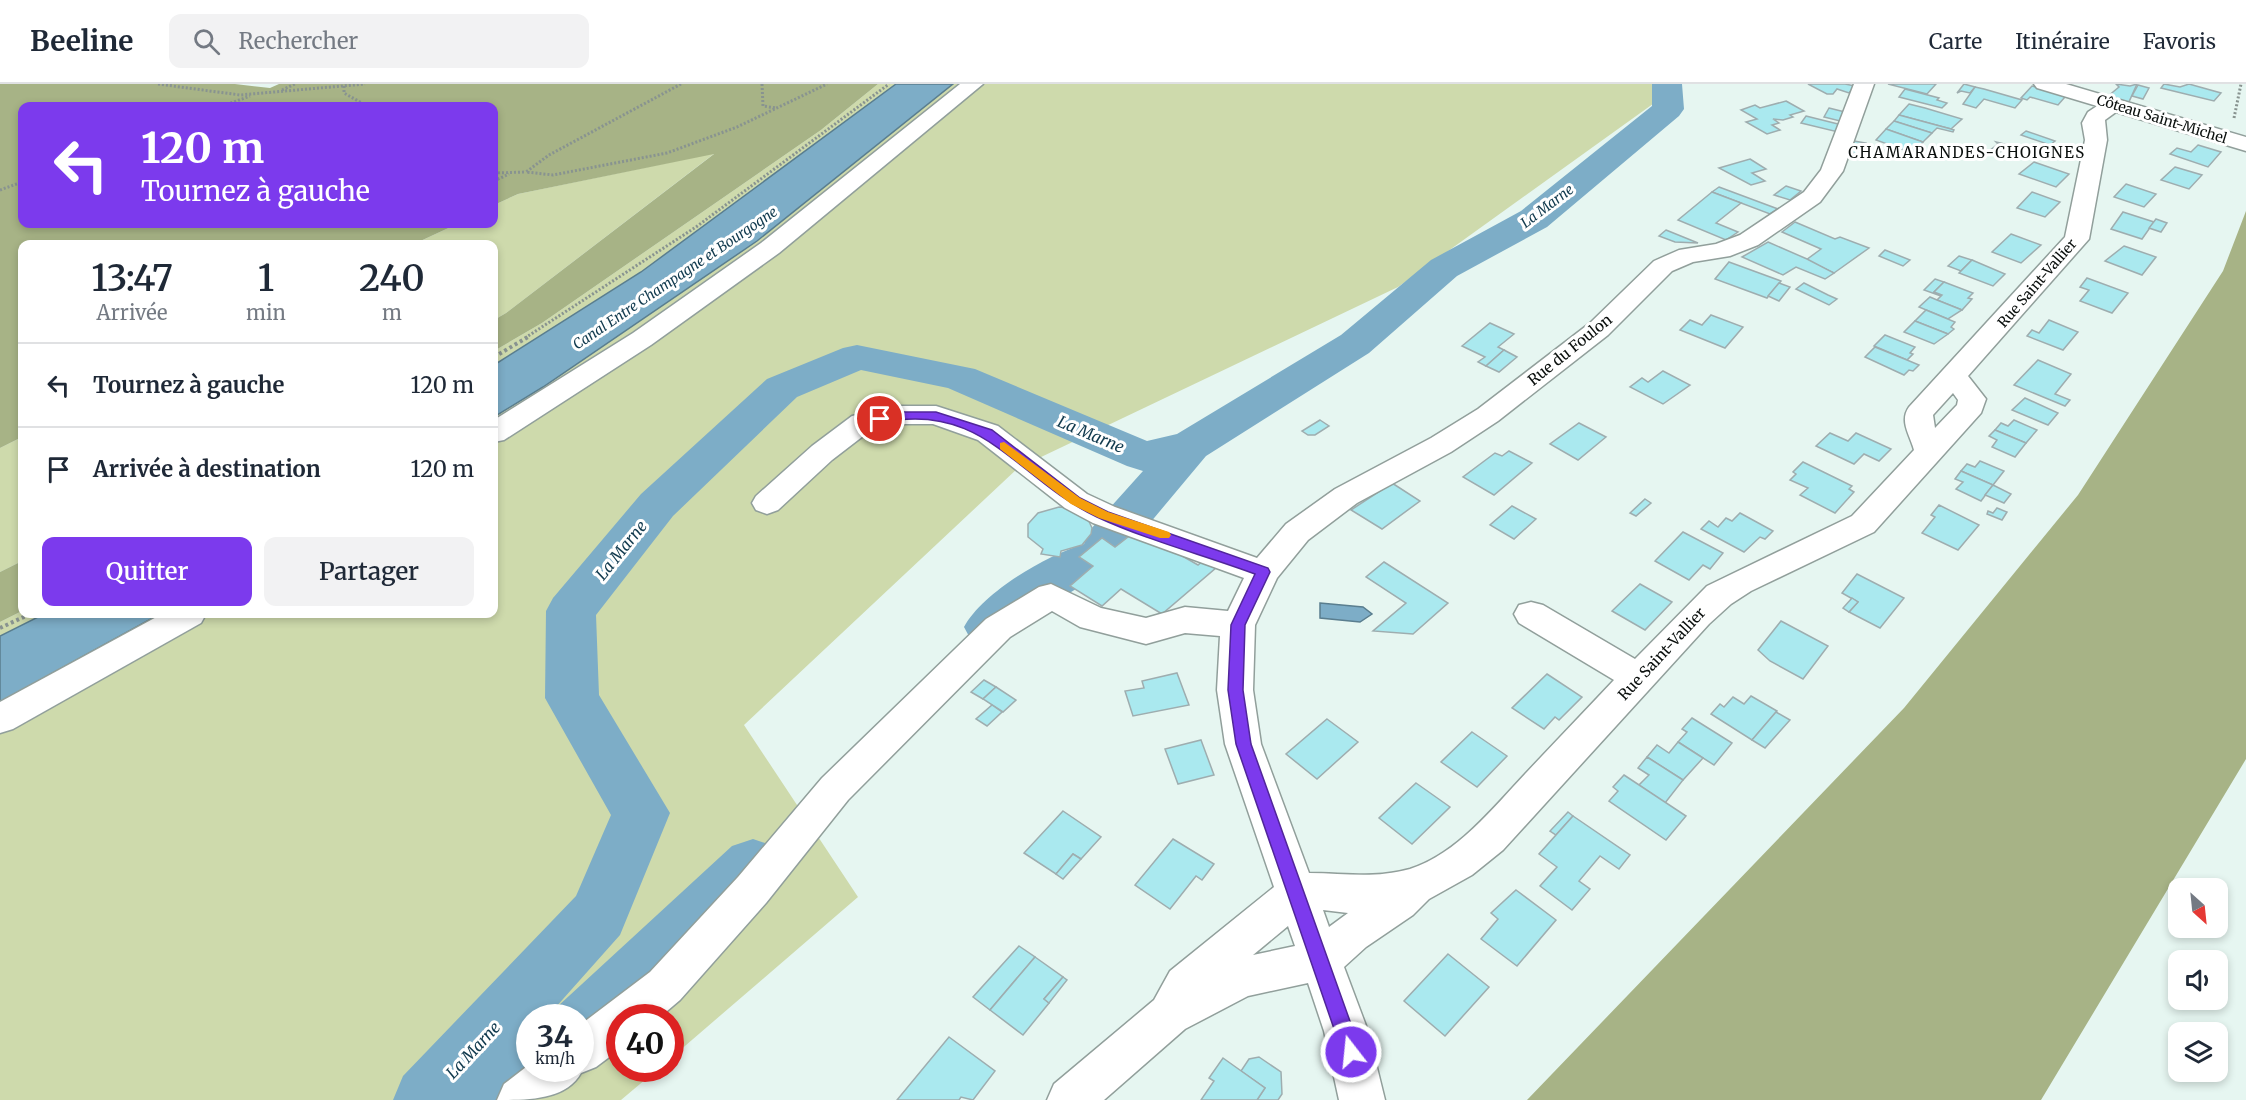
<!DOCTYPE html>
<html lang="fr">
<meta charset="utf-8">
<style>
:root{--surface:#fff;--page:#f2f2f3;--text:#1f2937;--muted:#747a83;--line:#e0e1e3;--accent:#7c3aed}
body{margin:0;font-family:Merriweather,serif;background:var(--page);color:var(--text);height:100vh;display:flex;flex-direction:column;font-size:22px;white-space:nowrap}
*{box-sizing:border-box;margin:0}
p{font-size:20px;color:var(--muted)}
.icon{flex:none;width:33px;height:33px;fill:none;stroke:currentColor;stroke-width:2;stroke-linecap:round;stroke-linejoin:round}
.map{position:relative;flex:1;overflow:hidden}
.side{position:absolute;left:18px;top:156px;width:480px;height:378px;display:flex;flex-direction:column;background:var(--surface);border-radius:12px;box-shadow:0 3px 9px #0003}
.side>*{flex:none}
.hud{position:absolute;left:18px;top:18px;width:480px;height:126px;border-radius:12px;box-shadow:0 3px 9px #0003;background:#7c3aed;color:#fff;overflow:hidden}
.needle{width:39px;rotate:153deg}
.buttons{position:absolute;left:2168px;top:794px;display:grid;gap:12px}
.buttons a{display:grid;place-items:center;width:60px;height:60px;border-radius:12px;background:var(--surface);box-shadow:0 3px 9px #0003;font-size:30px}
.speed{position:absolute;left:516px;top:920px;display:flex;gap:12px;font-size:30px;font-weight:700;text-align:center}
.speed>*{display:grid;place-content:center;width:78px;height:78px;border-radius:50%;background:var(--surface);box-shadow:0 3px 9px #0003;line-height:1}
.speed small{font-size:15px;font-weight:400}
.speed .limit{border:9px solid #d22;background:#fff;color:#111}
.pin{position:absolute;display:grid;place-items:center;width:51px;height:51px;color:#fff;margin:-26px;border:3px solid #fff;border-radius:50%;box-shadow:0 2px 6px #0007}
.me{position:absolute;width:66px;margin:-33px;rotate:344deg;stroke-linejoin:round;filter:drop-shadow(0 0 4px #0008)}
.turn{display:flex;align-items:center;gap:21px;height:126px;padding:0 24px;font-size:27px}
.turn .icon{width:78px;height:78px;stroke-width:2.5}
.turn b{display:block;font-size:42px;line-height:51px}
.eta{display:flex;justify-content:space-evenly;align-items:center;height:102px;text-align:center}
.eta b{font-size:36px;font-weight:600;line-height:42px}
.cta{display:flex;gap:12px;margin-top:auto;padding:12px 24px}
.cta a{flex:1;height:69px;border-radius:12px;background:var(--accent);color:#fff;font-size:24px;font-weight:600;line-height:69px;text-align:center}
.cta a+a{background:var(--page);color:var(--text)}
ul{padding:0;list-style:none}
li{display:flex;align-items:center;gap:18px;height:84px;padding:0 24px;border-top:2px solid var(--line)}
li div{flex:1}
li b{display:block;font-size:22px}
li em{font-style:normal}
header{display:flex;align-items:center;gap:36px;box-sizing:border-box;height:84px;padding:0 30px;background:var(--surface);border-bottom:2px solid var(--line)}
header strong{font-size:28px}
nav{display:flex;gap:33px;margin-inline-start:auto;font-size:21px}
.search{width:420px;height:54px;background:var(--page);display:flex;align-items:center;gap:15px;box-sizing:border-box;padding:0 21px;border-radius:12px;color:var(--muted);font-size:22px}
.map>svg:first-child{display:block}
.green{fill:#cedaac;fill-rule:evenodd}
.forest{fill:#a7b386}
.water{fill:#7dadc7;stroke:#5a7e8f;stroke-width:1.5}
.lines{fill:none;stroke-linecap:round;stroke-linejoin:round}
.river{fill:#7dadc7;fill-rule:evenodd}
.building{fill:#aae9ef;stroke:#9eadaf;stroke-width:1.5}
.minor-casing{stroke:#919f9b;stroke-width:3}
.path-far1{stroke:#889390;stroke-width:3;stroke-dasharray:2 2;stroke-linecap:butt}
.path{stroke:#889390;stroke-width:4;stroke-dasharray:3 3;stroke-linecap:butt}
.minor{fill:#fff;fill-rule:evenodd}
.route{fill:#7c3aed;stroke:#51269a;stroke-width:1.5}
.slow{fill:#f59e0b}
.labels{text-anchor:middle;stroke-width:6;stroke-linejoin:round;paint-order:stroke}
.far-street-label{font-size:14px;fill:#0a0f0d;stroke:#fff}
.far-water-label{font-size:14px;font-style:italic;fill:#113a4e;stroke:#fff}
.far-quarter-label{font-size:15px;letter-spacing:1.5px;fill:#0a0f0d;stroke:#fff}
.street-label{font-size:15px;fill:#0a0f0d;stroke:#fff}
.water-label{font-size:16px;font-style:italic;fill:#113a4e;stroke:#fff}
</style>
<header>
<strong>Beeline</strong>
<div class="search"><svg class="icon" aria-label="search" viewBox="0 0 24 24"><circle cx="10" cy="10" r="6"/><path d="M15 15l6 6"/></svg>Rechercher</div>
<nav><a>Carte</a><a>Itinéraire</a><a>Favoris</a></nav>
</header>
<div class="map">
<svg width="2246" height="1016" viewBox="0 0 2246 1016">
<rect width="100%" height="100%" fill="#e6f6f1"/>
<g class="green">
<path d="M878,0h781l-2,17 -259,186 -380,181 -274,257 114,172 -187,161 -1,-41h-50v51h39l-38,32h-621v-478l22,-11v3h472v-263l48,-28 279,-193zM530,933h50v51h-50z"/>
<path d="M715,69l-209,160 -12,7v-76h-80l43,-20h37v-19l24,-11z"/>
<path d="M22,353v124l-22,11v-124z"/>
</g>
<g class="forest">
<path d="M0,0h235l35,4 9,-4h599l-57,46 -279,193 -48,28v-31l12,-7 208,-159 -196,40 -24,11v-99h-472v118h435l-43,20h-392v193l-22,11z"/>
<path d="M2246,127v548l-205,341h-514l377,-392 174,-213 145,-224z"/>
<path d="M22,477v50l-22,11v-50z"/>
</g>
<g class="water">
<path d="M896,0h57l-196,157 -214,146 -49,30v-52l147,-93z"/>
<path d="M1320,519l43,4 9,7 -12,8 -40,-4z"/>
<path d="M44,530h116l-160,88v-66z"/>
</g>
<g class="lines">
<g class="river">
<path d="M1652,0h30l2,25 -5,7 -132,111 -90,49 -88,77 -163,103 -82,98 -16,5 1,2 -7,12 -70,43 -25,24 -18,6 -18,-6 -7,-13c19,-35 83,-72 120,-83l6,-14 53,-59 -16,-5 -179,-78 -87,-18 -64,27 -124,119 -77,99 3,80 71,118 -50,122 -73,82h-17v51h28l-4,11 -41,21h-120l10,-24 173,-180 35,-81 -66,-117 1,-87 7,-13 88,-104 126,-115 76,-31 14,-3 118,24 172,72 30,-7 164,-99 90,-75 90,-49 131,-105z"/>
<path d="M753,755l21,7 9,19 -9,19 -135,133h-19v19l-17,17 -23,9v-45h-27l4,-10 175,-161z"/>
</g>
</g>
<g class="building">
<path d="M1808,0h37l10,2 -6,7 -12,-4 -4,5h-6z"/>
<path d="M1888,0h48l-9,10z"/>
<path d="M1964,0l11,3 -5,6 -9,-2 -4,2z"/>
<path d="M2116,0l14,2 7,-2 -9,20 -21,-7 12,-10z"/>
<path d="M2164,0l16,3 9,-3 32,9 -7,8 -53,-13z"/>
<path d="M2138,1l11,3 -6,11 -11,-3z"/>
<path d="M2032,2l22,6 11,5 -7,8 -28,-8 -3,3 -6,-2z"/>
<path d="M1975,3l9,2 38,11 -7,8 -31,-9 -8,9 -13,-4z"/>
<path d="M1905,5l34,9 -2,2 10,3 -5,5 -43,-11z"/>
<path d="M1786,17l18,10 -14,4 3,2 -10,3 -10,-1 6,4 -7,2 8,5 -13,4 -21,-12 11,-3 -16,-9 14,-5 5,3z"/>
<path d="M1909,20l16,4 37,11 -11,10 -52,-14z"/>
<path d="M1829,24l20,5 -5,9 -20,-5z"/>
<path d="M1899,31l52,14 3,1 -1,2 -16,-4 -5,5 -38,-12z"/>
<path d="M1806,32l36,9 -4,7 -37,-9z"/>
<path d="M1894,37l38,12 -9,9 -37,-13z"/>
<path d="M1886,45l37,13 -11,11 -36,-13z"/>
<path d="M2026,47l29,10 -5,4 -29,-10z"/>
<path d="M1854,57l12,2 -4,13 -12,-4z"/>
<path d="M1996,58l12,3 -10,9 -9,-3 9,-7z"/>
<path d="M2198,61l23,7 -13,15 -38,-13 7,-6 14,4z"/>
<path d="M1750,75l16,10 -14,4 13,8 -14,4 -32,-17z"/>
<path d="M2034,78l35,12 -13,13 -37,-13z"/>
<path d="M2175,83l27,8 -13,14 -28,-9z"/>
<path d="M2126,100l30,10 -12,13 -30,-10z"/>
<path d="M1786,102l15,5 -11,9 -16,-5z"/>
<path d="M1719,103l59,22 -8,5 -58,-22z"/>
<path d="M1712,108l29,11 -25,20 22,9 -12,8 -48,-20z"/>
<path d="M2032,108l28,10 -15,15 -28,-9z"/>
<path d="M2123,128l31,10 -12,17 -31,-10z"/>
<path d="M2156,135l11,4 -6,9 -12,-4z"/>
<path d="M1795,138l40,17 5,-2 29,11 -35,25 -28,-13 15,-11 -39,-17z"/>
<path d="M1666,146l32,13 -23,-1 -16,-6z"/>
<path d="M2011,150l30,11 -20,18 -29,-11z"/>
<path d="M1768,158l39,17 27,14 -9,6 -29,-12 -13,8 -41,-18z"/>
<path d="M2124,162l32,11 -14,18 -37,-14z"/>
<path d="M1885,166l25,10 -7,6 -24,-10z"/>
<path d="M1959,172l13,4 -11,11 -13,-5z"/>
<path d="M1972,176l33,14 -12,12 -34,-13z"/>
<path d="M1729,178l52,19 -14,17 -52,-19z"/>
<path d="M2087,194l41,15 -16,20 -32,-12 9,-11 -9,-3z"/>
<path d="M1935,195l9,3 -10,10 7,4 -17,-6z"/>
<path d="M1944,198l29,11 -5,5 4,1 -10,11 -25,-10 5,-5 -8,-3z"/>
<path d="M1779,199l11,4 -11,14 -11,-5z"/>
<path d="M1804,199l24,12 9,4 -8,6 -33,-16z"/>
<path d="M1930,213l7,3 25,10 -14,9 -29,-12z"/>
<path d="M1926,226l29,12 -4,5 3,2 -6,5 -33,-13z"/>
<path d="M1711,231l32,12 -18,21 -45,-18 10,-10 12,5z"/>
<path d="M2049,236l29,12 -15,18 -36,-14 5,-6 7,3z"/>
<path d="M1915,237l33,13 -14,10 -30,-12z"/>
<path d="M1490,239l24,11 -16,13 6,3 -18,16 -8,-4 7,-5 -23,-11z"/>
<path d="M1885,251l30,12 -5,6 3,1 -6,6 -33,-14z"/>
<path d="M1875,263l32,13 12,5 -6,6 -4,-1 -5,5 -39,-18z"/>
<path d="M1504,266l13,7 -18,15 -13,-6z"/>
<path d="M2038,276l33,14 -16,20 15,6 -5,6 -51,-21z"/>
<path d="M1663,287l27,14 -27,19 -33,-17 12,-9 6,4z"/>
<path d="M2025,314l33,15 -10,12 -36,-15z"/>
<path d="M1320,336l9,6 -14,9h-7l-6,-4z"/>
<path d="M2014,336l23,10 -11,13 -31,-13 6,-7 7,3z"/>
<path d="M1579,339l27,14 -28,23 -28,-16z"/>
<path d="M1995,346l31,13 -11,14 -23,-10 5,-7 -8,-4z"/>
<path d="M1830,349l18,8 8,-8 35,16 -12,12 -15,-7 -10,10 -38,-18z"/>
<path d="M1509,367l23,12 -38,32 -31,-18 32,-24 7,3z"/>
<path d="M1980,377l24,10 -11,14 -32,-14 6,-7 8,3z"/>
<path d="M1803,378l49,24 -3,3 5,3 -19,21 -35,-18 8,-7 -18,-8 6,-6 -3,-2z"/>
<path d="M1961,387l32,14 -12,16 -25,-12 7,-7 -8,-3z"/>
<path d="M1392,399l28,18 -38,28 -31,-19z"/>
<path d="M1993,401l18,9 -7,9 -19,-8z"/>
<path d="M1645,415l6,4 -15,13 -6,-3z"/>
<path d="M1939,421l40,20 -21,25 -36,-17 13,-16 -4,-2z"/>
<path d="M1512,422l24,13 -22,20 -24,-14z"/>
<path d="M1059,423l9,1 19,9 5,11 -1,6 -9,11 -21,6 -1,6 -19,-3 2,-5 -15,-12v-13l10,-11z"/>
<path d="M1997,424l10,4 -5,8 -15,-6 1,-3 5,2z"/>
<path d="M1740,429l33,18 -8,8 -5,-2 -16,15 -43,-23 8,-8 9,6 8,-9 6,3z"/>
<path d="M1137,446l61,35 7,-6 12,8 -55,47 -41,-25 -19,17 -32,-20 23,-20 -14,-9 23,-19 13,9z"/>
<path d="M1683,448l40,21 -13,16 -7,-4 -14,15 -34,-19z"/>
<path d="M1384,478l64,41 -35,31 -40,-3 33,-28 -40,-26z"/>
<path d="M1857,490l47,24 -24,30 -31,-16 9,-10 -16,-9z"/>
<path d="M1640,500l32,18 -27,28 -33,-19z"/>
<path d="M1852,514l6,4 -9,10 -6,-4z"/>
<path d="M1781,537l47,25 -25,33 -33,-18 -12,-11z"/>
<path d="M1177,589l12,32 -56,11 -8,-25 19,-3 -2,-7z"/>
<path d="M1547,590l35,23 -23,23 -4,-3 -11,12 -32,-21z"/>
<path d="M984,596l12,7 -13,12 -12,-7z"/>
<path d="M996,603l20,13 -13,12 -20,-13z"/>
<path d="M1751,612l26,15 -25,29 -41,-26 9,-10 4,3 9,-10 11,7z"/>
<path d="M992,621l10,7 -15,14 -11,-7z"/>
<path d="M1776,628l14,8 -25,28 -13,-8z"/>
<path d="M1692,634l40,25 -18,22 -36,-23 9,-10 -5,-3z"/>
<path d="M1327,635l31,23 -41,37 -31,-25z"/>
<path d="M1472,648l35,24 -30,31 -36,-25z"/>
<path d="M1201,656l13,35 -36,9 -13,-35z"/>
<path d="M1678,658l25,16 -20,22 -36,-23 10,-12 12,8z"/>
<path d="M1647,673l36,23 -18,23 -26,-18 10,-10 -11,-7z"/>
<path d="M1624,691l62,41 -20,24 -57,-39 9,-10 -5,-4z"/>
<path d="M1416,699l34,24 -38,37 -33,-26z"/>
<path d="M1063,727l38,26 -20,22 -8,-5 -17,20 -32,-21z"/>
<path d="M1568,728l5,4 -17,19 -6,-4z"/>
<path d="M1573,732l57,39 -11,14 -19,-13 -21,25 11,8 -18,21 -32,-24 17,-19 -18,-13z"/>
<path d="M1173,755l41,25 -12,16 -6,-4 -26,33 -35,-24z"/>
<path d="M1073,770l8,5 -18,20 -7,-5z"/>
<path d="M1516,806l40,30 -39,46 -36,-27 17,-20 -7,-6z"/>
<path d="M1019,862l16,11 -45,53 -17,-13z"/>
<path d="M1448,870l41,33 -44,49 -41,-35z"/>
<path d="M1035,873l28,20 -19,22 5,4 -26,32 -33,-25z"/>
<path d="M1063,893l4,3 -18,23 -5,-4z"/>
<path d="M949,953l46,34 -22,29 -12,-3 -2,3h-62z"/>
<path d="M1259,973l22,15 1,22 -4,6h-21l8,-12 -24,-17 8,-12z"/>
<path d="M1223,974l42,30 -8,12h-56l13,-19 -5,-3z"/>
</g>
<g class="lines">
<g class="minor-casing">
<g id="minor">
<path d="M960,0h23l-204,169 -128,92 -147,95 -10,2v-22l139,-87 128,-90z"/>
<path d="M1854,0h20l-31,87 -23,31 -62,43 -28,11 -37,6 -21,9 -64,64 -110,86 -47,31 -94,51 -49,37 -31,38 -22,47 -2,65 8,54 48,129c36,0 64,6 101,-4 47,-15 83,-61 116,-96 29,-31 59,-62 88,-93l-95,-57 -5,-9 5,-9 12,-3 12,3 92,54 72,-73 145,-70 62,-66c-4,-15 -15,-29 -5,-43l156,-170 20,-97 -3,-17 6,-11 9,-6 -60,-18 -3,-4h32l180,53v14l-130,-39 -11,8 2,20 -18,99 -121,137 18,23 -5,14 -107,119 -123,59 -20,13 -22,20 -206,226 -31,25 -43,24 -16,16 -47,32 -22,20 24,64 17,69h-46l-15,-69 -16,-48 -60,13 -63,33 -81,71h-57l7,-16 100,-84 16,-29 104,-84 -49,-143 -8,-54 3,-54 -35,-3 -39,11 -66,-17 -28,-16 -42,26 -162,163 -82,103 -86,97 -20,17h-40v32l-24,18 -15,6c-15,27 -52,27 -84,27l7,-16 26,-20v4h50v-43l70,-53 88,-95 84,-99 164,-159 53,-32 12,-3 50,24 45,10 39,-11 43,4 16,-33 -151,-55 -28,-15 -87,-68 -45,-16h-35l-27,6 -39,30 -54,50 -11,4 -11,-4 -4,-7 4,-7 56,-50 40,-30 46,-10h38l62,20 89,68 28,13 142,51 29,-34 49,-35 96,-51 47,-29 112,-86 64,-62 25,-11 37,-6 24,-9 64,-43 17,-22zM1953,309l5,7 -1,5 -22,23 -2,-13zM1323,826l25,3 -19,14zM1288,842l7,20 -42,9z"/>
<path d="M162,530h44l-5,9 -188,106 -13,4v-31z"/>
</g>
</g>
<g class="path-far1">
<path d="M158,0l82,11 125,-11"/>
<path d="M681,0l-132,71 -23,17 27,3 114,-22 70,-26 90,-43"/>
<path d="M762,0l1,22 13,2"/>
<path d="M344,2v7l23,13"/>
<path d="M282,6l13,-6"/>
<path d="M223,22l27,-10"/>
<path d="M2234,34l7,-34"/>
<path d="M494,89l32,-1"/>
<path d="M494,97l15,-7"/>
<path d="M0,106l22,-8"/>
<path d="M525,254l171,-111 193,-143"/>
</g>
<g class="path">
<path d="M494,273l34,-20"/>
<path d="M0,544l30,-14"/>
</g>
<use href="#minor" class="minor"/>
</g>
<path class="route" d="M898,328h38l56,18 88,68 28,14 160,56 2,4 -25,53 -2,65 8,54 110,308 -3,6 -7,3 -6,-3 -3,-6 -106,-308 -8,-54 3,-65 24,-51c-51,-19 -109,-34 -158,-57 -81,-38 -113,-117 -217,-94l-6,-4z"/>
<path class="slow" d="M1004,358l76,56 28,14 61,20 2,3 -2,3h-9l-61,-20 -28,-14 -71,-55v-6z"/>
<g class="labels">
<g class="far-street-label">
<text transform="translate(2162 35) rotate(17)" y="5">Côteau Saint-Michel</text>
<text transform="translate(2037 199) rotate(-49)" y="5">Rue Saint-Vallier</text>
</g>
<g class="far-water-label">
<text transform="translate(1547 122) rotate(-37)" y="5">La Marne</text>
<text transform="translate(675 194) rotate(-34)" y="5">Canal Entre Champagne et Bourgogne</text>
</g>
<g class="far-quarter-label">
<text x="1967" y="74">CHAMARANDES-CHOIGNES</text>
</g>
<g class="street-label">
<text transform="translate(1570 266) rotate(-39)" y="5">Rue du Foulon</text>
<text transform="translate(1662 570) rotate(-47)" y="5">Rue Saint-Vallier</text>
</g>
<g class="water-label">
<text transform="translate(1091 350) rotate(23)" y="6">La Marne</text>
<text transform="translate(621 466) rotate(-51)" y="6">La Marne</text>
<text transform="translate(473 966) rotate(-47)" y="6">La Marne</text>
</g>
</g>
</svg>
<div class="buttons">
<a><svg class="needle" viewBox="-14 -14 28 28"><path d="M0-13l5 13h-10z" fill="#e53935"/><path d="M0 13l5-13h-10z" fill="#747a83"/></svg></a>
<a><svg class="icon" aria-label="sound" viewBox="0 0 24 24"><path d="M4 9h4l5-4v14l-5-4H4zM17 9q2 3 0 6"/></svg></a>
<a><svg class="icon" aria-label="layers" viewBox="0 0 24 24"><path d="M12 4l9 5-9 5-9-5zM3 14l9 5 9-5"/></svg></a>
</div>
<div class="speed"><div>34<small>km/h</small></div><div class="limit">40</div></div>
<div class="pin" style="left:880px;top:335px;background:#d93025"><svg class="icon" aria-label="arrive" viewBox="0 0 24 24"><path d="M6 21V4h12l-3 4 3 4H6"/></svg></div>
<svg class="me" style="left:1351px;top:968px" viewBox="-20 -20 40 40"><circle r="17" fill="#7c3aed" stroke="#fff" stroke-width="3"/><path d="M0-11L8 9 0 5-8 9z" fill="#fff"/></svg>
<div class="hud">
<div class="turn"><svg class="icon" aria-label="left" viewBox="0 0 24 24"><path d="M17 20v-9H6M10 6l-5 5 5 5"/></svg><div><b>120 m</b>Tournez à gauche</div></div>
</div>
<section class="side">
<div class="eta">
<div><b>13:47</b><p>Arrivée</p></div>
<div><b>1</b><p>min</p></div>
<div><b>240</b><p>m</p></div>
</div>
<ul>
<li><svg class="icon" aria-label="left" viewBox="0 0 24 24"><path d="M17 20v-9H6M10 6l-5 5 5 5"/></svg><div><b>Tournez à gauche</b></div><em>120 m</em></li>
<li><svg class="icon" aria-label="arrive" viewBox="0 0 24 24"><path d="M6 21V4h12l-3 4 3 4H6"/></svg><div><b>Arrivée à destination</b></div><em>120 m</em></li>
</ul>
<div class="cta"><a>Quitter</a><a>Partager</a></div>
</section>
</div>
